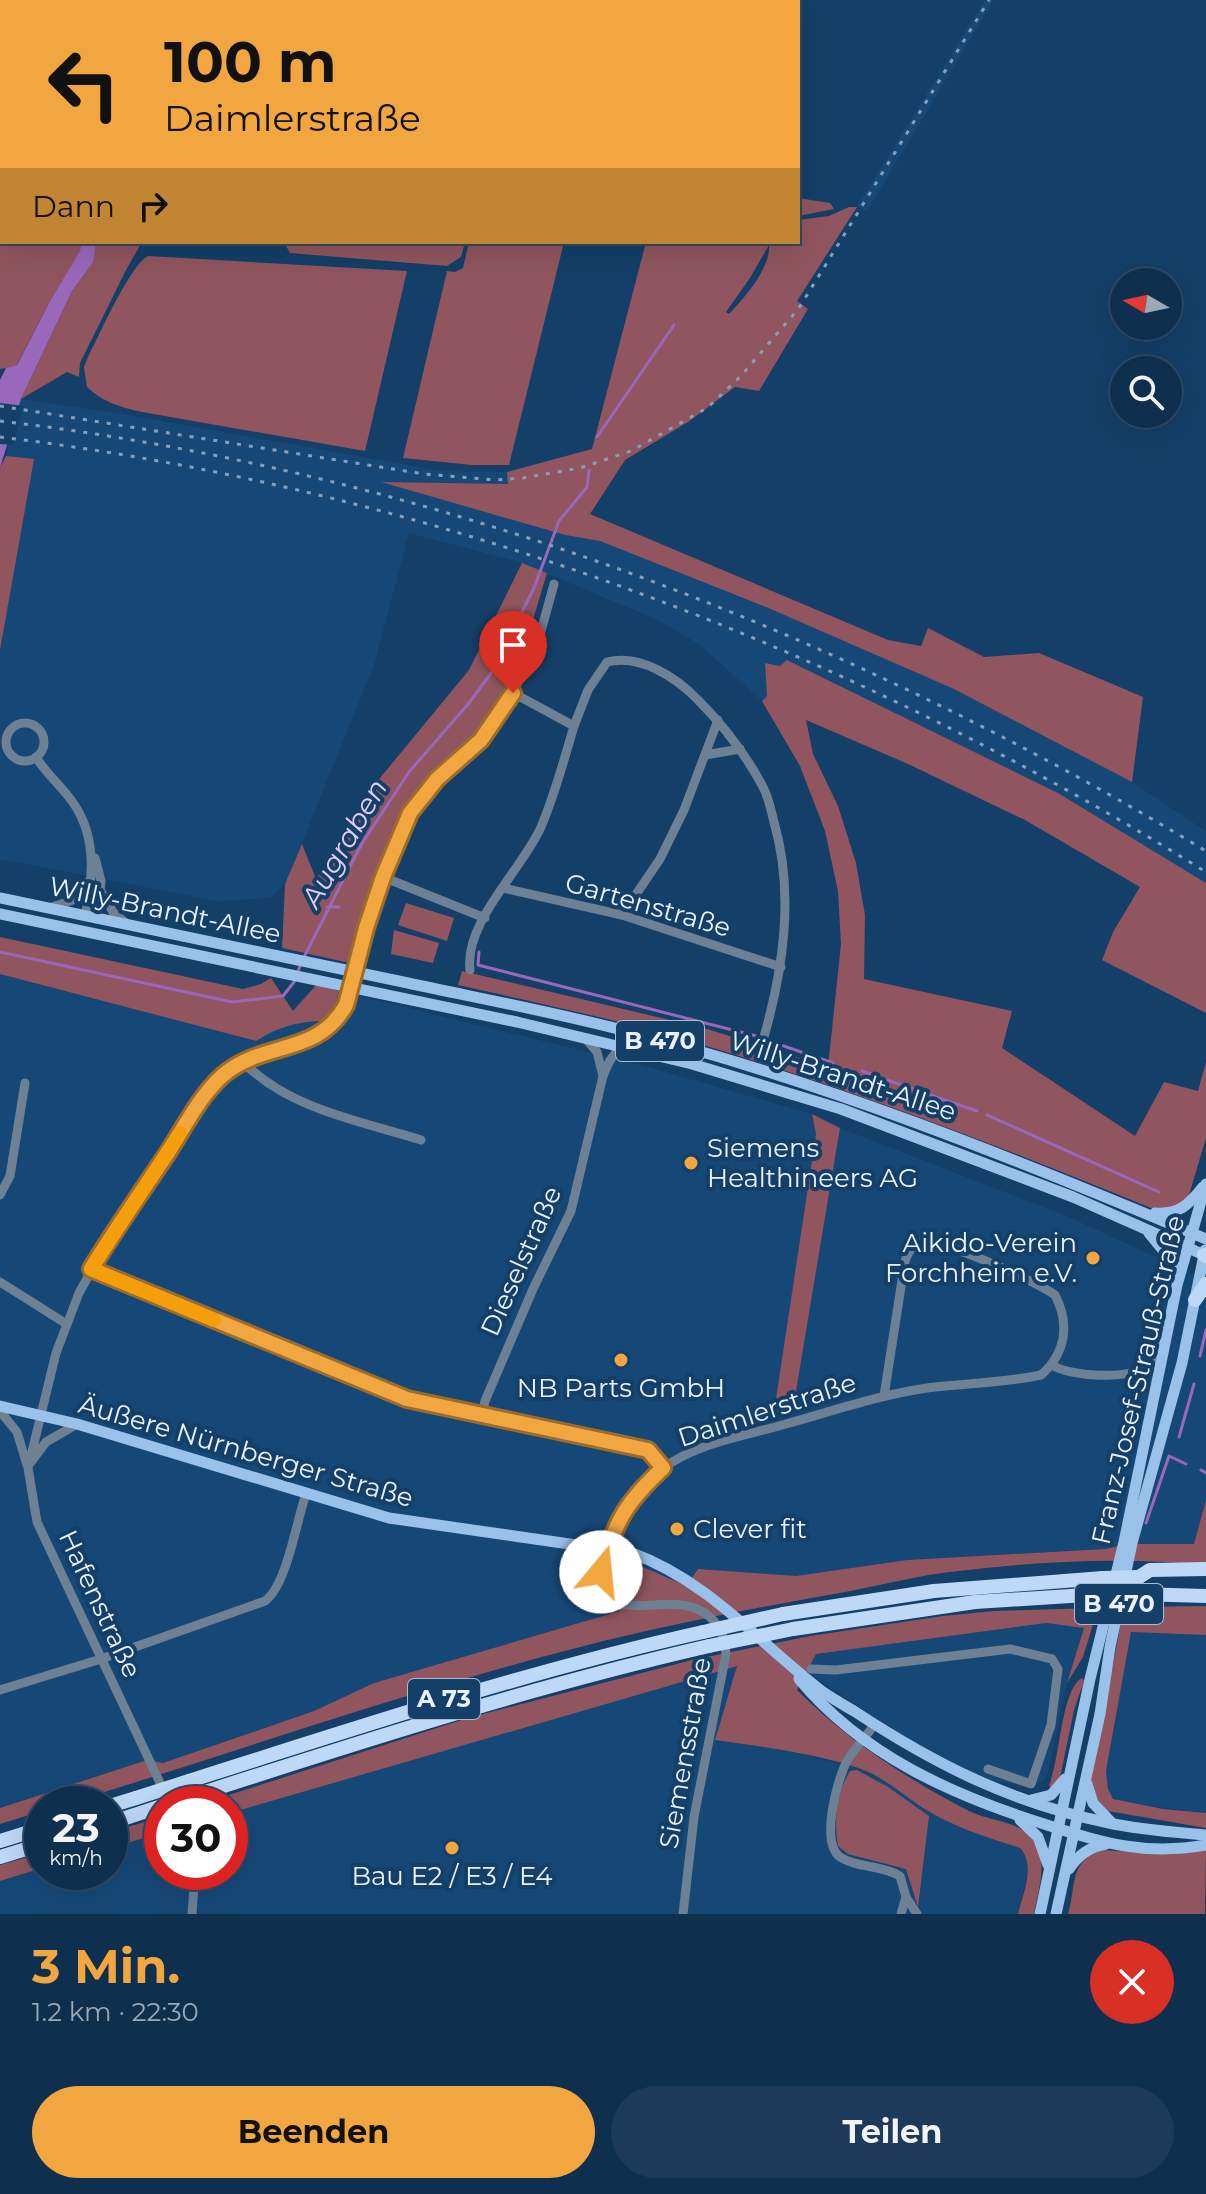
<!DOCTYPE html>
<html lang="de">
<meta charset="utf-8">
<style>
:root{--surface:#0f2f4e;--page:#1d3b58;--text:#f1f3f6;--muted:#9ba9b6;--line:#2f4a66;--accent:#f1a640}
body{margin:0;font-family:Montserrat,sans-serif;background:var(--page);color:var(--text);height:100vh;display:flex;flex-direction:column;font-size:30px;white-space:nowrap}
*{box-sizing:border-box;margin:0}
p{font-size:26px;color:var(--muted)}
.icon{flex:none;width:44px;height:44px;fill:none;stroke:currentColor;stroke-width:2;stroke-linecap:round;stroke-linejoin:round}
.map{position:relative;height:1914px;overflow:hidden}
.sheet{display:flex;flex-direction:column;background:var(--surface);flex:1}
.sheet>*{flex:none}
.banner{position:absolute;left:0px;top:0px;width:800px;height:244px;box-shadow:0 8px 32px #0002,0 0 0 2px var(--line);background:#f1a640;color:#111;overflow:hidden}
.needle{width:52px;rotate:279deg}
.fabs{position:absolute;left:1110px;top:268px;display:grid;gap:16px}
.fabs a{display:grid;place-items:center;width:72px;height:72px;border-radius:50%;background:var(--surface);box-shadow:0 8px 32px #0002,0 0 0 2px var(--line);font-size:40px}
.speed{position:absolute;left:24px;top:1786px;display:flex;gap:16px;font-size:40px;font-weight:700;text-align:center}
.speed>*{display:grid;place-content:center;width:104px;height:104px;border-radius:50%;background:var(--surface);box-shadow:0 8px 32px #0002,0 0 0 2px var(--line);line-height:1}
.speed small{font-size:20px;font-weight:400}
.speed .limit{border:12px solid #d22;background:#fff;color:#111}
.pin{position:absolute;display:grid;place-items:center;width:68px;height:68px;color:#fff;margin:-82px -34px;border-radius:50% 50% 50% 0;rotate:-45deg;box-shadow:0 0 8px #0007}
.pin .icon{rotate:45deg}
.me{position:absolute;width:88px;margin:-44px;rotate:17deg;stroke-linejoin:round;filter:drop-shadow(0 0 6px #0008)}
.turn{display:flex;align-items:center;gap:28px;height:168px;padding:0 32px;font-size:36px}
.turn .icon{width:104px;height:104px;stroke-width:2.5}
.turn b{display:block;font-size:56px;line-height:68px}
.then{display:flex;align-items:center;height:76px;padding:0 32px;background:#0003;gap:16px;font-size:30px}
.round{display:grid;place-items:center;flex:none;width:84px;height:84px;border-radius:42px;background:var(--page)}
.head{display:flex;align-items:center;justify-content:space-between;height:136px;padding:0 32px}
h1{font-size:48px;font-weight:700;line-height:60px;color:var(--accent)}
.primary-button{display:flex;gap:16px;margin-top:auto;padding:16px 32px}
.primary-button a{flex:1;height:92px;border-radius:48px;background:var(--accent);color:#111;font-size:32px;font-weight:700;line-height:92px;text-align:center}
.primary-button a+a{background:var(--page);color:var(--text)}
.map>svg:first-child{display:block}
.built{fill:#164877}
.green{fill:#90555e;fill-rule:evenodd}
.water{fill:#9968ba}
.pier{fill:#143f68}
.lines{fill:none;stroke-linecap:round;stroke-linejoin:round}
.stream{stroke:#9968ba;stroke-width:3}
.river{stroke:#9968ba;stroke-width:16}
.minor{stroke:#6d8094;stroke-width:9}
.major{stroke:#9ac1ea;stroke-width:11}
.highway{stroke:#bdd9f7;stroke-width:14}
.rail{stroke:#87a0b8;stroke-width:3;stroke-dasharray:4 8;stroke-linecap:butt}
.highway-bridge{stroke:#bdd9f7;stroke-width:14}
.route-casing{stroke:#9d6c2a;stroke-width:20}
.route{stroke:#f1a640;stroke-width:14}
.slow{stroke:#f59e0b;stroke-width:14}
.poi-dot{fill:#f1a640;stroke:#143f68;stroke-width:3}
.labels{text-anchor:middle;stroke-width:8;stroke-linejoin:round;paint-order:stroke}
.shield{fill:#143f68;stroke:#a9bcd0;stroke-width:2}
.shield-label{font-size:24px;font-weight:bold;fill:#e9f2fc}
.street-label{font-size:26px;fill:#e9f2fc;stroke:#143f68}
.poi-label{font-size:26px;fill:#e9f2fc;stroke:#143f68;text-anchor:start}
.water-label{font-size:28px;font-style:italic;fill:#e4ccf7;stroke:#143f68}
</style>
<div class="map">
<svg width="1206" height="1914" viewBox="0 0 1206 1914">
<rect width="100%" height="100%" fill="#143f68"/>
<g class="built">
<path d="M985,0h9l-127,211 -10,-4z"/>
<path d="M21,399l107,16 313,56 66,1 1,12 -123,-1 180,52 35,6 166,66 188,82 178,93 74,49v52l-148,-90 -270,-133 -21,37 -5,4 -62,-56 -42,-25 -136,-57 -113,-30 -35,132 -89,219 -15,14 -53,3 -217,-42v-209l33,-190 -27,-4z"/>
<path d="M0,974l255,67 22,-13 22,-6 23,-1 13,-13 4,-17 309,76 164,47 4,20 -28,187 5,88 47,-281 231,90 117,54 18,10v218l-12,44h-66l-23,5 -198,11 -111,16 -98,-7 -12,17 -66,25 -246,72 -60,28 -151,52 -16,-3 -147,48z"/>
<path d="M1046,1623l38,5 -17,55 -18,86 -4,10 -13,8 -36,-6 -26,-8 -47,-24 -116,-77 9,-18z"/>
<path d="M1131,1632l75,3v178l-86,-11 -10,-7 -4,-24z"/>
<path d="M738,1665l-23,75 73,11 72,18 30,13 33,25 36,20 61,21 7,7 2,13 -11,46h-1018v-33l42,-13v4h68v-24l52,-15v39h68v-59z"/>
</g>
<g class="green">
<path d="M0,0h447l2,2h-447v240h80l-1,9 -31,50 -34,65 -16,3z"/>
<path d="M457,0h319l-318,2z"/>
<path d="M798,198l32,5 4,6 -36,7z"/>
<path d="M849,207h8l-60,94 11,8 -49,82 -24,-4 -47,35 -63,38 -35,54 298,126 33,6 7,-18 56,29 55,-4 104,44 -11,85 -178,-93 -188,-82 -166,-66 -35,-6 -184,-53 127,2 -1,-12 85,-23 54,-207h152v-22l31,-4zM769,245c2,23 -25,53 -40,69l-3,-2 24,-34z"/>
<path d="M96,242h46l-16,28 -46,93 -1,14 -12,-5 -46,27 51,-108 20,-29z"/>
<path d="M284,242h181l-4,15 -14,9 -157,-13z"/>
<path d="M469,242h95l-55,223h-37l-69,-7 44,-187 8,1 8,-4z"/>
<path d="M148,256l259,15 -42,180 -223,-39c-21,-5 -38,-9 -55,-25l-3,-20 4,-10c11,-21 42,-92 60,-101z"/>
<path d="M6,456l28,3 -34,191v-182z"/>
<path d="M522,563l25,10 -36,120 -44,54 -63,66 -41,98 -13,52 -68,-15 3,-64 17,-40 14,35 64,-101 89,-108z"/>
<path d="M787,660l271,133 148,90v130l-104,-53 11,-28 27,-45 -115,-67 -117,-56 -102,-44 7,34 25,52 18,57 9,52 -1,64 148,32 -10,37 133,88 29,-54 34,9 8,-29v76l-17,57 -11,11 -18,4 -9,-2c-148,-61 -298,-118 -451,-164 -80,-24 -162,-41 -242,-59l4,-14 242,57 124,39 13,-123 -3,-53 -13,-60 -25,-65 -38,-65 5,-5 -2,-33 15,3z"/>
<path d="M406,903l48,15 -7,23 -49,-16z"/>
<path d="M394,930l45,13 -6,20 -42,-9z"/>
<path d="M0,937l243,52 18,-5 10,-6 22,33 24,-27 22,7 -4,17 -13,13c-26,1 -44,6 -66,20l-256,-67z"/>
<path d="M812,1114l28,14 -47,281 -19,3 42,-278z"/>
<path d="M1206,1500v65c-82,-8 -166,-4 -247,6 -42,4 -84,16 -125,23 -91,16 -188,35 -277,59 -166,44 -328,101 -491,151h-24v7l-42,13v-16l147,-48 16,3 151,-52 60,-28 246,-72c-6,-23 -21,-36 5,-52l61,27 12,-17 98,7 111,-16 198,-11 23,-5h66z"/>
<path d="M1206,1606v29l-75,-3 -25,139 2,18 5,10 50,10 43,4v15l-98,-17 -13,-14 -4,-18 33,-172z"/>
<path d="M1098,1608l-15,49 -16,26 17,-55 -38,-5 -230,31 -19,36c50,50 110,89 172,121 19,10 54,10 66,31 13,23 3,48 -1,72h-16c5,-20 18,-49 2,-66 -34,-11 -67,-21 -97,-40 -21,-14 -38,-30 -62,-39 -47,-16 -98,-22 -146,-29l22,-74 -507,147v-9h-29l270,-87 221,-57 118,-24 133,-20 51,-5z"/>
<path d="M1082,1678l2,3 -10,29 -14,68 -8,12 -3,-5c11,-24 12,-96 33,-107z"/>
<path d="M857,1770l31,17 41,29 -11,91 -12,-38 -58,-15 -10,-8c-4,-26 -2,-52 12,-75z"/>
<path d="M162,1817v16l-52,15v-16z"/>
<path d="M1103,1850l56,4 47,-4 -1,64h-137c9,-30 0,-52 35,-64z"/>
<path d="M42,1853v15l-42,13v-16z"/>
</g>
<path class="water" d="M82,242h14l-3,20 -21,29 -51,108 -21,69v-88l6,-12 11,-3 33,-64 30,-50z"/>
<path class="pier" d="M0,403l23,3 -10,39 -13,-1z"/>
<g class="lines">
<g class="stream">
<path d="M597,437l77,-112"/>
<path d="M327,907h12"/>
<path d="M0,952l232,50 51,-6 11,-14 6,-16"/>
<path d="M479,952l-1,13 278,71"/>
<path d="M303,959l58,-114 48,-73 60,-69 23,-31 42,-84 25,-67 28,-34 2,-17"/>
<path d="M775,1043l58,20"/>
<path d="M862,1071l14,5"/>
<path d="M884,1079l93,32"/>
<path d="M987,1115l172,77"/>
<path d="M1200,1356l6,-26"/>
<path d="M1179,1437l15,-53"/>
<path d="M1201,1470l5,3"/>
<path d="M1146,1523l23,-67 17,8"/>
</g>
<path class="river" d="M0,29l2,2"/>
<g class="minor">
<circle cx="25" cy="742" r="19"/>
<path d="M574,726l14,-36 19,-28c33,-8 69,15 91,38 26,26 48,55 65,87 6,11 8,24 11,35 21,73 9,150 -12,222"/>
<path d="M705,755l35,-6"/>
<path d="M36,757c9,15 21,25 32,39 29,35 26,78 17,120"/>
<path d="M95,858l6,23 -4,38"/>
<path d="M383,877l102,41"/>
<path d="M503,888l119,27 159,52"/>
<path d="M102,893l11,19 14,12"/>
<path d="M49,908l24,-8 15,-18"/>
<path d="M622,915l38,-56 24,-49 34,-90"/>
<path d="M470,970c-6,-48 52,-100 71,-143 14,-33 23,-67 33,-101l-61,-33"/>
<path d="M354,972l29,-95 27,-64 27,-34 44,-39 32,-47 25,-51 16,-58"/>
<path d="M585,1038l12,14 6,24"/>
<path d="M243,1062c46,47 117,59 178,78"/>
<path d="M0,1195l10,-19 15,-93"/>
<path d="M91,1269l316,130 234,48 15,9 7,12"/>
<path d="M0,1282l65,41"/>
<path d="M1052,1365c19,12 76,15 95,1 7,-5 11,-13 15,-21"/>
<path d="M0,1411l17,21 10,33"/>
<path d="M482,1414l3,-13 48,-112 38,-78 32,-135c5,-12 9,-24 22,-29"/>
<path d="M31,1462l15,-20 31,-18"/>
<path d="M811,1669l25,1 174,-21 42,10 6,10 -7,56 -20,59 -43,-15"/>
<path d="M0,1690l101,-31 164,-58c22,-16 31,-79 41,-107"/>
<path d="M874,1725c-8,12 -20,24 -27,36 -10,19 -27,81 -7,96 17,11 42,8 60,19l6,21"/>
<path d="M170,1804l-133,-282 -9,-54 28,-115 23,-60 35,-63 92,-134c13,-16 27,-30 47,-39 48,-21 81,-6 98,-70"/>
<path d="M192,1914l3,-42"/>
<path d="M683,1914l11,-97 32,-163c-1,-16 -4,-25 -16,-37 -34,-30 -88,7 -105,-27 -8,-17 1,-37 7,-53 9,-27 27,-50 49,-67 34,-27 84,-34 125,-46 47,-13 93,-29 141,-36 37,-5 77,-5 114,-13 25,-22 29,-51 14,-80 -20,-14 -113,-57 -135,-52 -9,3 -12,10 -15,18l-21,135"/>
<path d="M901,1914l5,-17 11,17"/>
</g>
<g class="major">
<path d="M0,898c136,29 272,57 408,85 70,15 140,28 210,46 202,51 396,129 588,210"/>
<path d="M0,914l517,108 175,42 149,45 232,88 131,58"/>
<path d="M1155,1213c23,2 34,-8 48,-26"/>
<path d="M1149,1233l18,22 9,25"/>
<path d="M0,1406l77,18 312,94 243,35c77,28 128,91 191,139 10,7 21,13 31,19 82,54 158,92 255,112 32,7 65,9 97,12"/>
<path d="M799,1679c63,76 153,116 245,145 57,19 101,32 162,21"/>
<path d="M1087,1784l6,19 18,19"/>
<path d="M1031,1800l20,-5 14,-16"/>
<path d="M1020,1820l18,17 10,28"/>
<path d="M1069,1869c9,-14 20,-22 37,-25"/>
<path d="M1040,1914l50,-235 34,-137 53,-257 29,-101"/>
<path d="M1056,1914l44,-200 10,-67 22,-104 50,-180 23,-113"/>
</g>
<g class="highway">
<path d="M1204,1255l2,1"/>
<path d="M1195,1300l11,-16"/>
<path d="M1139,1577l11,-7 56,-1"/>
<path d="M1137,1594l69,2"/>
<path d="M783,1614l151,-23 169,-13"/>
<path d="M793,1629l182,-27 126,-8"/>
<path d="M189,1781c170,-54 339,-110 514,-149"/>
<path d="M196,1795c170,-55 339,-109 513,-149"/>
<path d="M110,1806l26,-8"/>
<path d="M110,1823l52,-17"/>
<path d="M0,1841l42,-13"/>
<path d="M0,1857l42,-13"/>
</g>
<g class="rail">
<path d="M0,406l424,68 71,6 28,-2 57,-10 51,-17 76,-43 33,-31 59,-69 190,-308"/>
<path d="M0,421c427,50 839,208 1206,430"/>
<path d="M0,437c429,52 840,207 1206,435"/>
</g>
<g class="highway-bridge">
<path d="M1103,1578l36,-1"/>
<path d="M1101,1594h36"/>
<path d="M703,1632l80,-18"/>
<path d="M709,1646l84,-17"/>
<path d="M136,1798l53,-17"/>
<path d="M169,1804l27,-9"/>
</g>
</g>
<g class="lines">
<g class="route-casing">
<path id="route" d="M513,693l-32,47 -44,39 -27,34 -27,64 -17,51 -20,77c-29,52 -83,35 -124,71 -22,20 -37,50 -53,75 -26,39 -53,77 -78,118l316,130 241,51 15,18c-37,34 -49,55 -62,104"/>
</g>
<use href="#route" class="route"/>
<path class="slow" d="M180,1133l-89,136 123,51"/>
</g>
<g class="poi-dot">
<circle cx="691" cy="1163" r="8"/>
<circle cx="1093" cy="1258" r="8"/>
<circle cx="621" cy="1360" r="8"/>
<circle cx="677" cy="1529" r="8"/>
<circle cx="452" cy="1848" r="8"/>
</g>
<g class="labels">
<g class="shield">
<rect x="616" y="1021" width="88" height="40" rx="6"/>
<rect x="1075" y="1584" width="88" height="40" rx="6"/>
<rect x="408" y="1679" width="72" height="40" rx="6"/>
</g>
<g class="shield-label">
<text x="660" y="1049">B 470</text>
<text x="1119" y="1612">B 470</text>
<text x="444" y="1707">A 73</text>
</g>
<g class="street-label">
<text transform="translate(648 905) rotate(16)" y="9">Gartenstraße</text>
<text transform="translate(165 910) rotate(12)" y="9">Willy-Brandt-Allee</text>
<text transform="translate(843 1076) rotate(18)" y="9">Willy-Brandt-Allee</text>
<text transform="translate(521 1261) rotate(-66)" y="9">Dieselstraße</text>
<text transform="translate(1138 1380) rotate(-77)" y="9">Franz-Josef-Strauß-Straße</text>
<text transform="translate(767 1410) rotate(-18)" y="9">Daimlerstraße</text>
<text transform="translate(246 1451) rotate(16)" y="9">Äußere Nürnberger Straße</text>
<text transform="translate(100 1604) rotate(65)" y="9">Hafenstraße</text>
<text transform="translate(685 1753) rotate(-80)" y="9">Siemensstraße</text>
</g>
<g class="poi-label">
<text x="707" y="1157">Siemens<tspan x="707" dy="30">Healthineers AG</tspan></text>
<text x="1077" y="1252" text-anchor="end">Aikido-Verein<tspan x="1077" dy="30">Forchheim e.V.</tspan></text>
<text x="621" y="1397" text-anchor="middle">NB Parts GmbH</text>
<text x="693" y="1538">Clever fit</text>
<text x="452" y="1885" text-anchor="middle">Bau E2 / E3 / E4</text>
</g>
<g class="water-label">
<text transform="translate(344 843) rotate(-60)" y="10">Augraben</text>
</g>
</g>
</svg>
<div class="fabs">
<a><svg class="needle" viewBox="-14 -14 28 28"><path d="M0-13l5 13h-10z" fill="#e53935"/><path d="M0 13l5-13h-10z" fill="#9ba9b6"/></svg></a>
<a><svg class="icon" aria-label="search" viewBox="0 0 24 24"><circle cx="10" cy="10" r="6"/><path d="M15 15l6 6"/></svg></a>
</div>
<div class="speed"><div>23<small>km/h</small></div><div class="limit">30</div></div>
<div class="pin" style="left:513px;top:693px;background:#d93025"><svg class="icon" aria-label="arrive" viewBox="0 0 24 24"><path d="M6 21V4h12l-3 4 3 4H6"/></svg></div>
<svg class="me" style="left:601px;top:1572px" viewBox="-20 -20 40 40"><circle r="19" fill="#fff"/><path d="M0-13L10 11 0 6-10 11z" fill="#f1a640"/></svg>
<div class="banner">
<div class="turn"><svg class="icon" aria-label="left" viewBox="0 0 24 24"><path d="M17 20v-9H6M10 6l-5 5 5 5"/></svg><div><b>100 m</b>Daimlerstraße</div></div>
<div class="then">Dann<svg class="icon" aria-label="right" viewBox="0 0 24 24"><path d="M7 20v-9h11M14 6l5 5-5 5"/></svg></div>
</div>
</div>
<section class="sheet">
<div class="head"><div><h1>3 Min.</h1><p>1.2 km · 22:30</p></div><a class="round" style="background:#d93025;color:#fff"><svg class="icon" aria-label="close" viewBox="0 0 24 24"><path d="M6 6l12 12M18 6L6 18"/></svg></a></div>
<div class="primary-button"><a>Beenden</a><a>Teilen</a></div>
</section>
